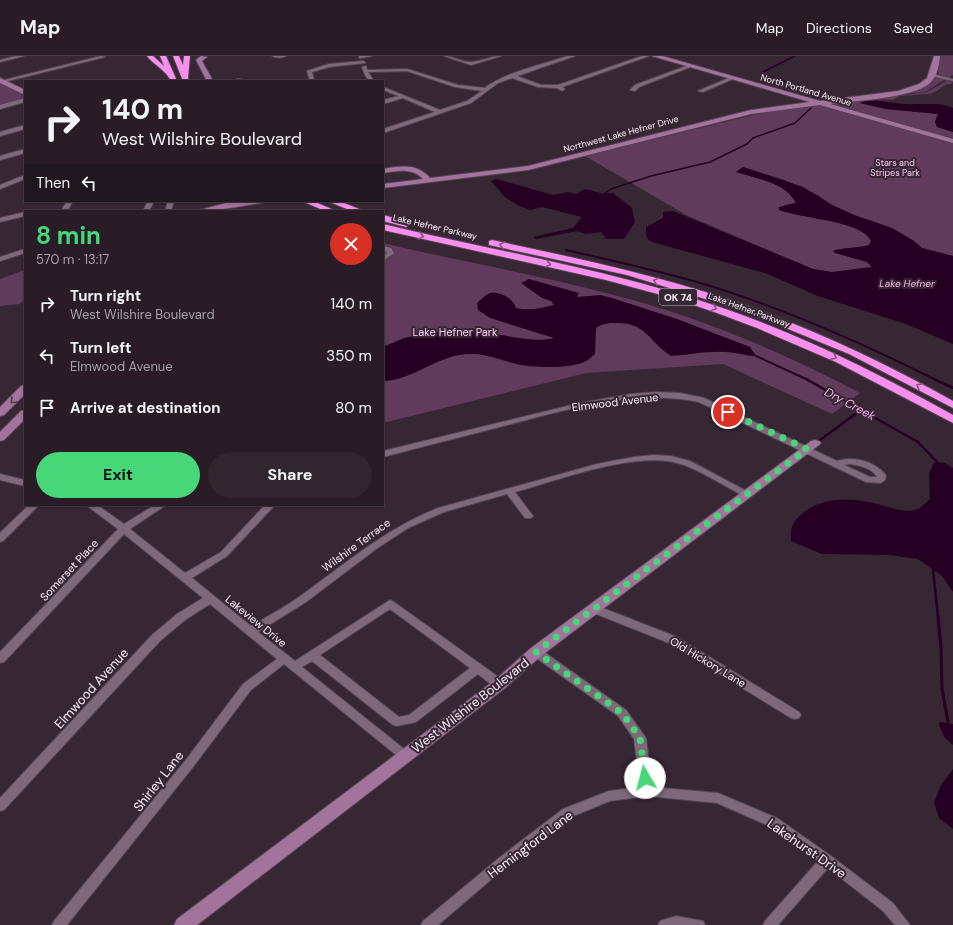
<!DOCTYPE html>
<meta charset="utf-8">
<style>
:root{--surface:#291c27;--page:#31252f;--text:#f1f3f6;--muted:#a5a1a7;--line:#453a44;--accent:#47d779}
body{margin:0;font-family:"DM Sans",sans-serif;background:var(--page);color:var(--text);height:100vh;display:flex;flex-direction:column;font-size:15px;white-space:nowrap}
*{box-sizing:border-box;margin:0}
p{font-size:13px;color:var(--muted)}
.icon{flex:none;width:22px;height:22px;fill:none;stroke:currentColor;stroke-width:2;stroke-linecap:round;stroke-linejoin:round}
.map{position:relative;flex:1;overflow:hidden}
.panel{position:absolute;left:24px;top:154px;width:360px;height:296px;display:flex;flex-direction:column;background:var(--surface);border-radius:0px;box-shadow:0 1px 3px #0004,0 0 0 1px var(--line)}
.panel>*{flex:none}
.guide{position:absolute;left:24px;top:24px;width:360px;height:122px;border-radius:0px;box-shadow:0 1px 3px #0004,0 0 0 1px var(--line);background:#291c27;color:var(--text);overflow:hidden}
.pin{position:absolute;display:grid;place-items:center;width:34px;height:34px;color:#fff;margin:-17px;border:2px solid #fff;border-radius:50%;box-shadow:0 1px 4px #0007}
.me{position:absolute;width:44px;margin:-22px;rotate:352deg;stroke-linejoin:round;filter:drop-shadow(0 0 3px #0008)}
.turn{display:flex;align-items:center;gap:14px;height:84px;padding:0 12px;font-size:18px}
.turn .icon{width:52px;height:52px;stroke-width:2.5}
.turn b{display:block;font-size:28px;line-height:34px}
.then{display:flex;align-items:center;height:38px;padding:0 12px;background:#0003;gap:8px;font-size:15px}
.round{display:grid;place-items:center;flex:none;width:42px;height:42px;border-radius:21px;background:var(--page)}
.overview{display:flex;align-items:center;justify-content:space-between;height:68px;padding:0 12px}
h1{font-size:24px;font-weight:700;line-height:30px;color:var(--accent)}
.cta{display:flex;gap:8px;margin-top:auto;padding:8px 12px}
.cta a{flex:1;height:46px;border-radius:24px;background:var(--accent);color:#111;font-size:16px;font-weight:700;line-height:46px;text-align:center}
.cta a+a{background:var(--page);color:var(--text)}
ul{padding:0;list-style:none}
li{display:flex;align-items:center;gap:12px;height:52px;padding:0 12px}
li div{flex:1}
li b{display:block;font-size:15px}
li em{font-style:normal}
header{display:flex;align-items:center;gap:24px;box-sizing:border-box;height:56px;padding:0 20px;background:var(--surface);border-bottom:1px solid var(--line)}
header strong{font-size:19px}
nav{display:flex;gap:22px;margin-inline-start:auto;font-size:14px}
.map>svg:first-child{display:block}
.green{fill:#603b5c}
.water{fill:#250023}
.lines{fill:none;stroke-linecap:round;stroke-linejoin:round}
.stream-far3{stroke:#250023;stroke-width:1.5}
.stream-far2{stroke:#250023;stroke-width:2}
.stream-far1{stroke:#250023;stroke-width:2.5}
.stream{stroke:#250023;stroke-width:3}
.street-casing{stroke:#544452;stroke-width:2}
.secondary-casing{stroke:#544452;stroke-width:2}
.highway-casing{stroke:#544452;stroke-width:2}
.street{fill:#7d697a;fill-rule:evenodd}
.secondary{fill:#a2749c;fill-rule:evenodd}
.highway{fill:#f88eed;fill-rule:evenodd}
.oneway{stroke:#8e5587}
.oneway2{stroke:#523a4e}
.route{stroke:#47d779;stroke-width:7;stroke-dasharray:0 12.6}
.labels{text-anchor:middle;stroke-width:4;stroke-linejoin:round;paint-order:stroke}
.far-street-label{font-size:9px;fill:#fdf1fb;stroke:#372634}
.far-park-label{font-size:9px;fill:#fec8f6;stroke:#372634}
.far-water-label{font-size:10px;font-style:italic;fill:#fab3f1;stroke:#372634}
.shield{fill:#372634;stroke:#c2b4bf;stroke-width:1}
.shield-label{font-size:10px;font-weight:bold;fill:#fdf1fb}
.park-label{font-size:11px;fill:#fec8f6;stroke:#372634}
.street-label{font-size:11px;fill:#fdf1fb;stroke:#372634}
.water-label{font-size:12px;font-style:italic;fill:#fab3f1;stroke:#372634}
.near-street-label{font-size:13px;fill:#fdf1fb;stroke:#372634}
</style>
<header>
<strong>Map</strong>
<nav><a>Map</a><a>Directions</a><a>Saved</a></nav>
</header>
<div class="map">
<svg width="953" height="869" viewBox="0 0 953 869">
<rect width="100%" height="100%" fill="#372634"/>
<g class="green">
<path d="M940,0h13v19l-5,3 -10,-4z"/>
<path d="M935,22l11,1 -21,13 -51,5 -17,4 29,8 52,5 -3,8 2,5 16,5v124l-31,-8 -8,-7 -22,-13 -38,-13 -22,-10 -14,-10 -33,-15 -42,-13 -7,5c22,7 49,10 60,31l-11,2 -5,5c21,9 76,11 89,26l2,5 -2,4c-9,3 -31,3 -35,6l2,2 31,9 4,5 -39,5 -19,-3 -125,-53 -103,-60 181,-44 120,-16 43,-12z"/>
<path d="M948,24l5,3 -8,2 -8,6 -7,3 -30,2 -7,4 -18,-1 52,-7z"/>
<path d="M0,28l25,11v4l-25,7z"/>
<path d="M383,187c75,18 152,31 227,51 88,22 170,57 250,99l-28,21 -109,-50 -137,9 -203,50z"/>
<path d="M25,214v28l-5,6 -20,2v-27z"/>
</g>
<g class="water">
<path d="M871,44l32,4h37l13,4v24l-16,-5 -2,-5 3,-8 -52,-5 -27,-6z"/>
<path d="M743,111l60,20 29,18 22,10 38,13 22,13 8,7 31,8v88l-47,-20 -88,-28 -53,-23 -113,-31c-7,-4 -6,-8 -6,-15l17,-9v-6l10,-1 140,58 19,3 40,-5 -5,-5 -32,-9 -2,-2c5,-3 27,-3 36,-6l2,-4c-8,-20 -71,-23 -92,-31v-3l17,-4c-10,-21 -39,-24 -60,-31z"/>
<path d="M496,123l57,16 15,-3 8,2 9,-5 15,4h13l19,15 3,14 -11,17h-18l-5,-7 -15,2 -9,-3 -41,8 -3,-2 40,-9 9,-11 -40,-10 -12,3 -11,-4 -14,-9 -14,-16z"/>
<path d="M529,223l50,14 -2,4 24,-2 11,3 65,21 73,28 6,9c-11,0 -20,-4 -31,-4 -19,-1 -36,3 -54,4 -22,-14 -24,-33 -54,-33 -8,0 -14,0 -21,5l-1,26c-3,2 -6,6 -9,7 -14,8 -54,7 -69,3 -14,-3 -27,-9 -42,-10 -36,-2 -57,25 -92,27v-35c9,-1 17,-8 26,-9 3,-1 6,0 9,0 13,-3 25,-7 39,-8 27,0 75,16 97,9l-64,-20 -12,-8 -1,-7c4,-3 8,-8 13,-10 10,-2 23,5 26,15 14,3 25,0 38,-3l-3,-4 -9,-3 -21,-15z"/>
<path d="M937,406l8,1 8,5v124l-11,-16 -24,-17 -29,-4 -67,-1 -31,-13c-1,-14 2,-20 13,-29 24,-17 53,-14 80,-6 12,3 24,8 36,2l10,-9 -1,-25 4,-10z"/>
<path d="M940,666l13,2v21l-9,-8 -5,-12z"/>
<path d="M953,713v60l-14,-11 -5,-15 7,-18z"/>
</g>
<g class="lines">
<g class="stream-far3">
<path d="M795,0l-32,16 1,3 50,15v8"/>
<path d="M605,137l6,-4 40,-13 59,-14 37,-18 6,-6 42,-15 16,-15"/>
</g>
<g class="stream-far2">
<path d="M566,194c47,11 95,21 141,35 79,24 155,58 229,95"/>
<path d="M756,300l52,24"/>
</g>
<g class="stream-far1">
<path d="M806,323l112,63 19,20"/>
<path d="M934,323l19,9"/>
<path d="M816,387l46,-34"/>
<path d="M933,514l5,47"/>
</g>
<path class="stream" d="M938,560l3,31 1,42 6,33"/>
<g class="street-casing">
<g id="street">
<path d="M16,0h8l-24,6v-2z"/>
<path d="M101,0l4,1 -105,26v-2z"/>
<path d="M272,0h14c-3,2 -11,2 -14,0z"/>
<path d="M359,0h13l-11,2h-2z"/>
<path d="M444,0c9,0 19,7 28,6 10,-1 19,-6 29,-6l-30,9z"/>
<path d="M568,0h7l-58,20 24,9h17l84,-29h7l-87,31 3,2 -3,2 -5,-3 -19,-1 -26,-9 -14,5 -27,20 -88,30v-4l52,-17 -32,-14 -20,6v-4l16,-4 -16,-6v-3l57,23 27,-9 15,-10 -27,-4 -48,-16 -39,1 6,9h-5l-4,-6 -3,-8 4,-1 1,4 40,-1 51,16 27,3c18,-15 59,-24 83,-32z"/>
<path d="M363,5l2,1v1l-36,4 -17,5 2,9h-4l-3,-10 22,-7z"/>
<path d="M689,9l4,1 -54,21 -4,4 -5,-1 5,-5z"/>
<path d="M933,18l20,5v2l-22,-5v-1z"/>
<path d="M731,21l4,1 -32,14 -5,-1z"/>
<rect x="237" y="23" width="4" height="2"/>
<path d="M25,42v4l-25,7v-4z"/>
<path d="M25,69v4l-25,7v-4z"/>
<path d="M25,93v4l-25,7v-4z"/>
<path d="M25,119v4l-25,10v-4z"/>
<path d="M67,145h6l-6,10h-6z"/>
<path d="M148,145h6l-5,10h-6z"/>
<path d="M168,145h6l-3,10h-6z"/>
<path d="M25,156v4l-25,6v-4z"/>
<path d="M383,190l8,2 3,5 -11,8v-5l4,-3 -1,-2 -3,-1z"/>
<path d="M25,193v4l-25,8v-4z"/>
<path d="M656,336l24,1 24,5 133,63c17,-5 36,0 48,13l1,2 -1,4 -4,3 -15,-1 -167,-80c-64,-13 -130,7 -192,23 -41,11 -83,21 -124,32v-6l197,-48 51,-9zM849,408c10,1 23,4 28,13h-7l-26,-12z"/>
<path d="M653,399l18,1 19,5 62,33 -2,2h-6c-20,-10 -39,-23 -60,-31 -43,-17 -125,15 -169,27l18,24 -2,2h-6l-18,-24 -63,18 -36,16 -32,21 -70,53 -48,30 37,29 95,-61 4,2 110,79 1,3 -1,3c-9,3 -19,-8 -26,-13l-62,48 -19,4 -4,-1 -81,-64 -10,6 107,86 2,3 -2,3 -4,2 -4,-2 -117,-95 -33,26 -58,77 -126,158h-15l2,-4 131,-160 58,-77 34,-25 -67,-55 -25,16 -25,21 -156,169 -4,1v-13l152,-163 25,-21 26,-16 -79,-64 -120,128 -4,1v-11l118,-123 -32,-24h11l27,19 31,-19h11l-36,24 55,44 36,-21 44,-47h10l-48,51 -35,22 59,48c19,-11 38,-21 55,-34 44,-32 80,-63 132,-84l159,-44 37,-7zM390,553l80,59 -61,47 -10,2 -79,-62z"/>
<path d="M0,418l25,6v6l-25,-6z"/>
<path d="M29,449h10l-36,36 -3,1v-9z"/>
<path d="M595,549l82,32 122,75 2,3 -2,3 -4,1 -4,-1 -122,-75 -78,-31 -1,-3 1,-3z"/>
<path d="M536,592l4,1 86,61 20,28 6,49 66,6 59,25 54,38 62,47 17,22h-15l-12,-14 -55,-43 -50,57h-15l2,-4 53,-60 -49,-35 -52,-23 -70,-7 -37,5 -39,16 -64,49 -69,59h-17l2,-4 76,-63 64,-49 46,-18 31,-4 -6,-48 -16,-23 -86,-61 -1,-3 1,-3z"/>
<path d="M676,860l27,5 2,4h-47l2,-4z"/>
</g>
</g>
<g class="secondary-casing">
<g id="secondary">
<path d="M201,0l6,1 -5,4 11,20h-6l-11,-21z"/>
<path d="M652,0h10l158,45 78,-10 21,-7 8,-6 7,-22h6c-1,10 -3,21 -11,28 -18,14 -75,17 -99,20l123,35v4l-133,-38 -69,9 -223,56 -145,18v-4l40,-5c-11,-12 -26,-8 -40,-6v-4c18,-3 34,-6 47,9l98,-12 223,-56 59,-8z"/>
<path d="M0,22l25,12v5l-25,-12z"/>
<path d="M265,145l-4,2c-22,3 -43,8 -65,8l34,-9z"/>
<path d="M25,329v9l-21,21 -4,1v-9l21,-21z"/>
<path d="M25,354v9l-21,21 -4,1v-9l21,-21z"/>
<path d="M815,384l4,1 2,2 -2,2 -278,211 -36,32 -308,237h-23l3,-6 318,-239 36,-32 280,-207z"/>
</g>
</g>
<g class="highway-casing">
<g id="highway">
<path d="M147,0h6l11,10 -4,-10h6l11,25h-6c-5,-11 -17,-16 -24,-25z"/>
<path d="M173,0h6l4,9 1,-9h6l-2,22 1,3h-6z"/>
<path d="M302,145h11l23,10h-11z"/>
<path d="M327,145h12l25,10h-12z"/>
<path d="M383,159l26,7 1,2 -4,3 -23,-6z"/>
<path d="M383,168c99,24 201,41 299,71 95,28 185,72 271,120v8l-117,-61 -79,-34 -40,-15 -41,-14 -70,-19 -223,-50z"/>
<path d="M492,184c75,16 150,32 223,55 83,27 162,63 238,106v7l-104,-54 -105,-43 -117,-36 -138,-30v-4z"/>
</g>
</g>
<use href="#street" class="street"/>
<use href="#secondary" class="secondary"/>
<use href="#highway" class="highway"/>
</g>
<defs><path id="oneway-chevron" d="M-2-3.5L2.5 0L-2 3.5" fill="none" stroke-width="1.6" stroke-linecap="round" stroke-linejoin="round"/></defs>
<g class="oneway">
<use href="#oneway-chevron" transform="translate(421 180) rotate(13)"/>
<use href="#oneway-chevron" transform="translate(502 189) rotate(-168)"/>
<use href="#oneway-chevron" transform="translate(548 208) rotate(12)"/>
<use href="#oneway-chevron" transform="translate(656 225) rotate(-165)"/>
<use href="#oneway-chevron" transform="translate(714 252) rotate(19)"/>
<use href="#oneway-chevron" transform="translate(834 301) rotate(25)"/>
<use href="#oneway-chevron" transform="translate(919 330) rotate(-152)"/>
</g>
<use class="oneway2" href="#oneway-chevron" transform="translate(13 345) rotate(135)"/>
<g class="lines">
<path class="route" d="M645,722l-5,-40 -18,-25 -86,-61 271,-203 -79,-37"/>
</g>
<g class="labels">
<g class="far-street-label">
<text transform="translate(806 34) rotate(16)" y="3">North Portland Avenue</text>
<text transform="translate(621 78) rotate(-15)" y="3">Northwest Lake Hefner Drive</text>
<text transform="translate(435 171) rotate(13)" y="3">Lake Hefner Parkway</text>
<text transform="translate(749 254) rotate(20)" y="3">Lake Hefner Parkway</text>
</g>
<g class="far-park-label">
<text x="895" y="110">Stars and<tspan x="895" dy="10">Stripes Park</tspan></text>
</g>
<g class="far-water-label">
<text x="907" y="231">Lake Hefner</text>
</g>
<rect class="shield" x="659" y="233" width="38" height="16" rx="3"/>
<g class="shield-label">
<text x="678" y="245">OK 74</text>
</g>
<g class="park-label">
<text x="455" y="280">Lake Hefner Park</text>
</g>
<g class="street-label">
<text transform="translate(615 346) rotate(-7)" y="4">Elmwood Avenue</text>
<text transform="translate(356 489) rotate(-36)" y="4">Wilshire Terrace</text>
<text transform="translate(69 514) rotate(-47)" y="4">Somerset Place</text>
<text transform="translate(256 565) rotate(39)" y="4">Lakeview Drive</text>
<text transform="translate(708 606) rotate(31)" y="4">Old Hickory Lane</text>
</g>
<g class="water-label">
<text transform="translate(850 348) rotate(28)" y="4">Dry Creek</text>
</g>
<g class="near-street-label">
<text transform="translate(91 632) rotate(-48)" y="5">Elmwood Avenue</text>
<text transform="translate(470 649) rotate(-38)" y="5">West Wilshire Boulevard</text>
<text transform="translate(158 725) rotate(-52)" y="5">Shirley Lane</text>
<text transform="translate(530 788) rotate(-37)" y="5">Hemingford Lane</text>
<text transform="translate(807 792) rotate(35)" y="5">Lakehurst Drive</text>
</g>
</g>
</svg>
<div class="pin" style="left:728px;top:356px;background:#d93025"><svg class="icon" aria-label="arrive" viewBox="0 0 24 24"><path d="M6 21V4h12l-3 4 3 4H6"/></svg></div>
<svg class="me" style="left:645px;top:722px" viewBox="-20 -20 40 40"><circle r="19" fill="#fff"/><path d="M0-13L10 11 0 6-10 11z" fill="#47d779"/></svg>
<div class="guide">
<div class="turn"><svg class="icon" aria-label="right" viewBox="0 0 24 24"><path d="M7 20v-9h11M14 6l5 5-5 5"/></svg><div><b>140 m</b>West Wilshire Boulevard</div></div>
<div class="then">Then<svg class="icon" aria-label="left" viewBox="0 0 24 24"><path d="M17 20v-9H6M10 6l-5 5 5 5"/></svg></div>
</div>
<section class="panel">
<div class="overview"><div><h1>8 min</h1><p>570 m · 13:17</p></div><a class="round" style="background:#d93025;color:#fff"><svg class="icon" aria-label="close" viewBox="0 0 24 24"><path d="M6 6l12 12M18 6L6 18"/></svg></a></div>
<ul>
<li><svg class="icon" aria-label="right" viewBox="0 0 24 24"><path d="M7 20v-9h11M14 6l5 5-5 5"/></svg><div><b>Turn right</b><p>West Wilshire Boulevard</p></div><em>140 m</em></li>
<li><svg class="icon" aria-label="left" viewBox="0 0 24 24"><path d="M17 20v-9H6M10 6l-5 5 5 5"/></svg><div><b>Turn left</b><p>Elmwood Avenue</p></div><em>350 m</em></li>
<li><svg class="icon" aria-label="arrive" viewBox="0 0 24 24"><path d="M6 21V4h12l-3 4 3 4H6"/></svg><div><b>Arrive at destination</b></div><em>80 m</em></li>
</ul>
<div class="cta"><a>Exit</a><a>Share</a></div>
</section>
</div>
